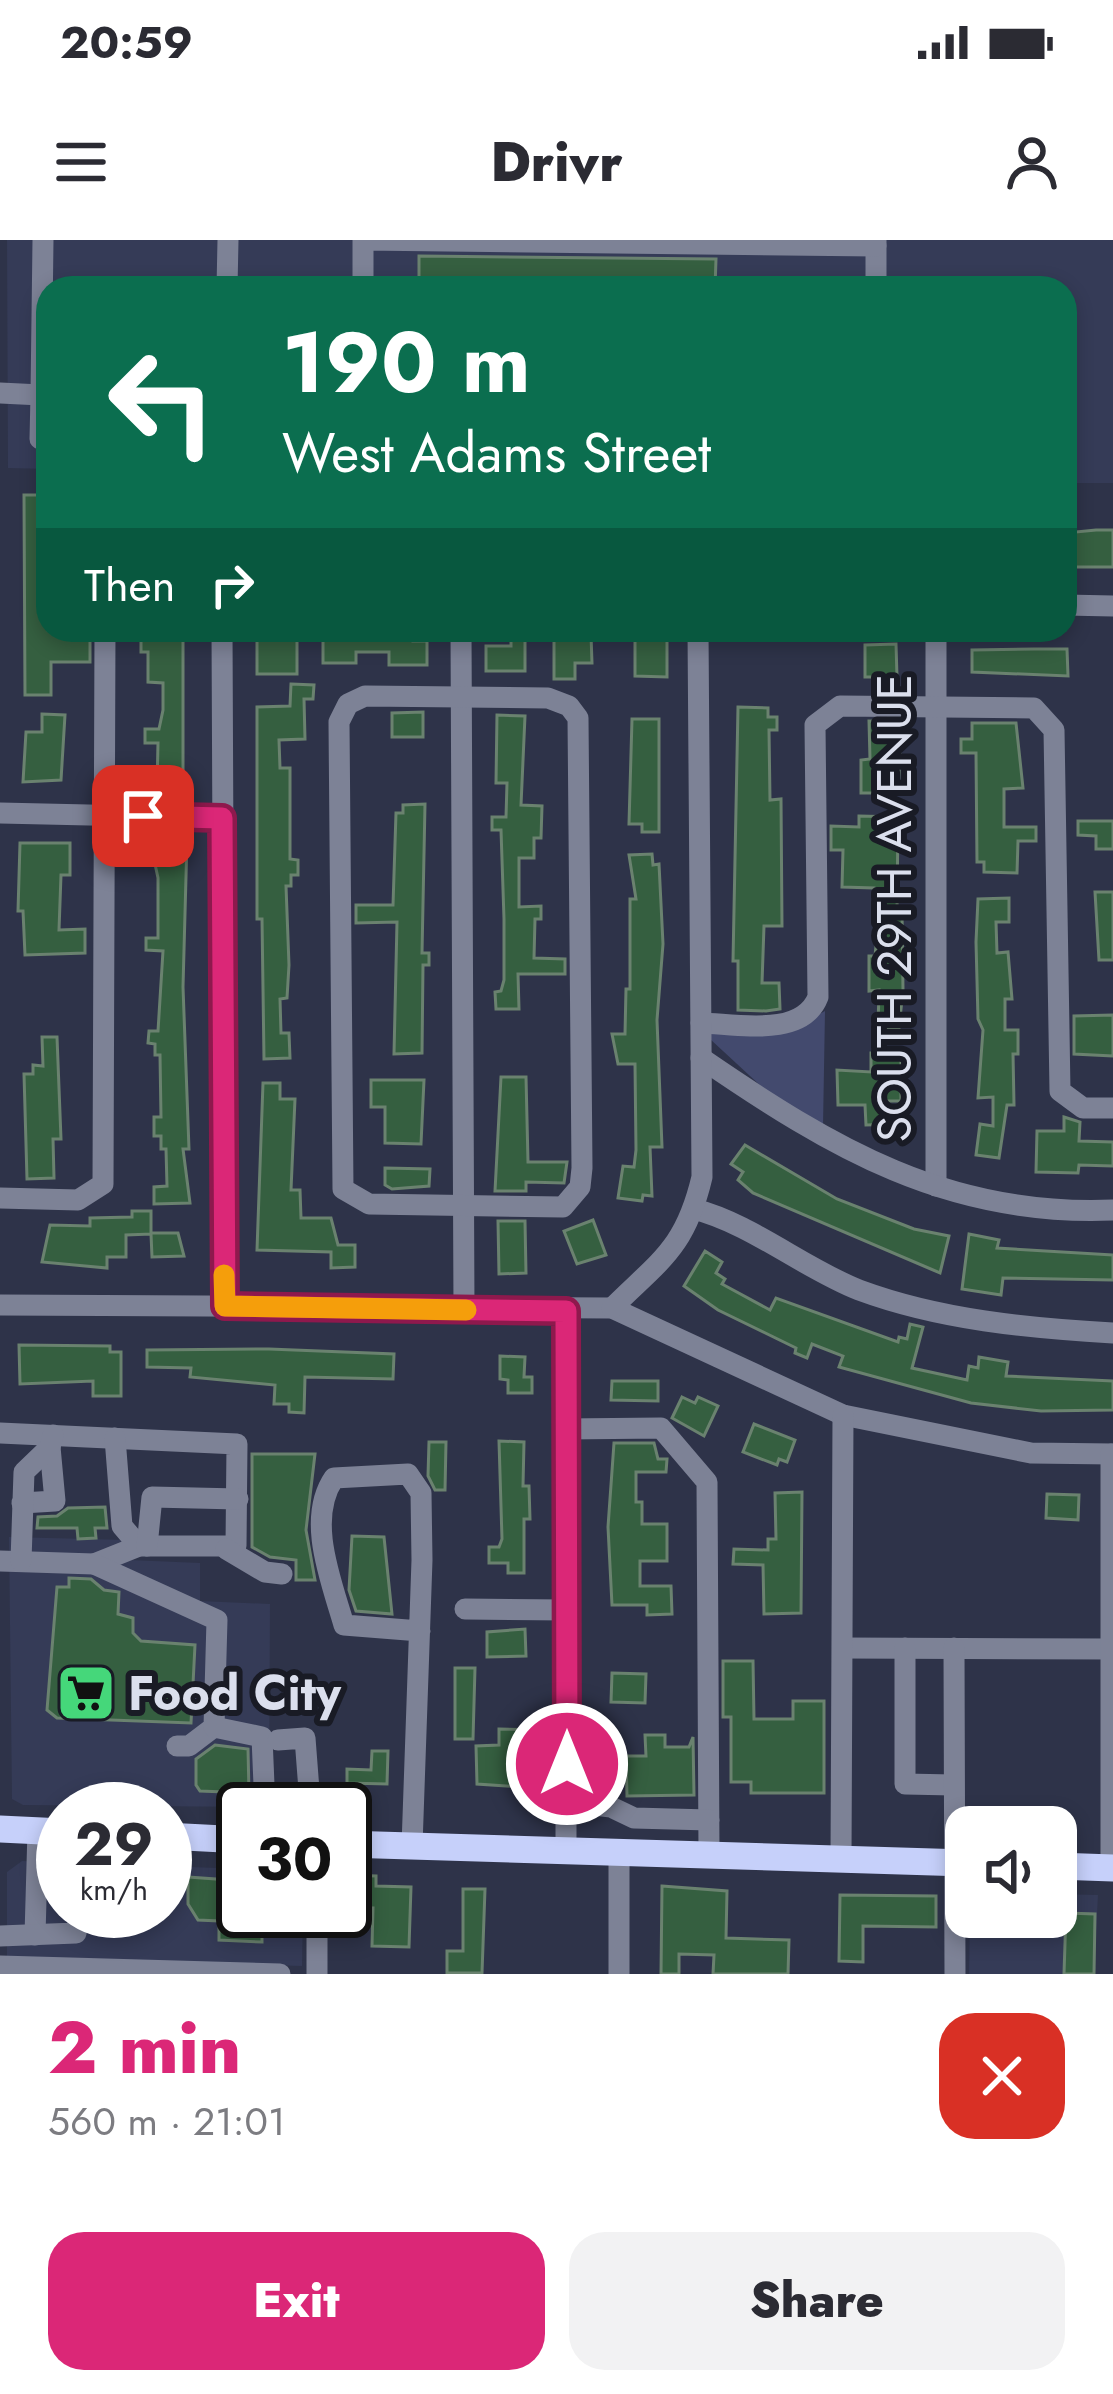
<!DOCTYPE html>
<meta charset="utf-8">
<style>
:root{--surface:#fff;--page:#f2f2f3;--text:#2b2b33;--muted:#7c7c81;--accent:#db2777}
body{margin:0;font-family:Jost,sans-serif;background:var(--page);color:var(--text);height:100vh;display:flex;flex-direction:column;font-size:45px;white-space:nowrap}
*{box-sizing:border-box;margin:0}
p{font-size:39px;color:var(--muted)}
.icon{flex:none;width:66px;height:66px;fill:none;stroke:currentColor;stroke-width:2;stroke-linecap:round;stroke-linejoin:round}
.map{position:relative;height:1734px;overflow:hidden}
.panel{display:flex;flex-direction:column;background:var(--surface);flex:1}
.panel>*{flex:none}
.top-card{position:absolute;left:36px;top:36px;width:1041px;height:366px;border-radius:36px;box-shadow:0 6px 18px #0003;background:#0b6e4f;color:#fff;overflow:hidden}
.fabs{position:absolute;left:945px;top:1566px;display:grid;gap:24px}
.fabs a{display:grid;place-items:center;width:132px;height:132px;border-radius:24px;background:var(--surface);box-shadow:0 6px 18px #0003;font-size:60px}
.speed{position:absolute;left:36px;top:1542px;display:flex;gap:24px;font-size:60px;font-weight:700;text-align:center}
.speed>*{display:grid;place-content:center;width:156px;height:156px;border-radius:50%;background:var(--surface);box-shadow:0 6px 18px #0003;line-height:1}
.speed small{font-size:30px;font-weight:400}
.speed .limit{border:6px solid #111;border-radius:18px;background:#fff;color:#111}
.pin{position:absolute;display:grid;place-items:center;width:102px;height:102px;color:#fff;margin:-51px;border-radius:24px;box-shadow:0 6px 18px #0006}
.me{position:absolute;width:132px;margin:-66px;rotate:0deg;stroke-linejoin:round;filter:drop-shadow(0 0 9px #0008)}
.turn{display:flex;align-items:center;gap:42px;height:252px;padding:0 48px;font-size:54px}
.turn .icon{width:156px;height:156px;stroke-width:2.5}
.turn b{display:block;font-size:84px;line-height:102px}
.then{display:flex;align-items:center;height:114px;padding:0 48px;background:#0003;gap:24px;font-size:45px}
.round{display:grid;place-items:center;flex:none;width:126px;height:126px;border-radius:36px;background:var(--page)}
.head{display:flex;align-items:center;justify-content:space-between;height:204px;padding:0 48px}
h1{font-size:72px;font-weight:800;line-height:90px;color:var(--accent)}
.cta{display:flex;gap:24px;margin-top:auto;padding:24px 48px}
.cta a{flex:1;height:138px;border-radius:36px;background:var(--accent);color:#fff;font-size:48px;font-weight:800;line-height:138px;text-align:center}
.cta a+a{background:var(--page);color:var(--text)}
.status{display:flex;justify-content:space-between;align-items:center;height:84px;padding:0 60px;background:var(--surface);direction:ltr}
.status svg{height:33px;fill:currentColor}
header{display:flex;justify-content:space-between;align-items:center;height:156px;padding:0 48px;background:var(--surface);font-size:54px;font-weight:800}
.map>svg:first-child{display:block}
.built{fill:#353b57}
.green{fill:#434a6e}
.building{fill:#355f40;stroke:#6a826f;stroke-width:3}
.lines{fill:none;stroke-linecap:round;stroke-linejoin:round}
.minor{stroke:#7d8296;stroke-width:21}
.major{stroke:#c6d0fa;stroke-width:27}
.route-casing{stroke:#8e194d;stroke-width:30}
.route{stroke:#db2777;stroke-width:21}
.slow{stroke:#f59e0b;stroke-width:21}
.labels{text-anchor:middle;stroke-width:12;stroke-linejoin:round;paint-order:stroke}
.street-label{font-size:48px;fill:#dbdfed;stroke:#191b25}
.poi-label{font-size:48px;font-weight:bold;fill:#dbdfed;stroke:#191b25;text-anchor:start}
</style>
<div class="status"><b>20:59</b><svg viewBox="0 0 49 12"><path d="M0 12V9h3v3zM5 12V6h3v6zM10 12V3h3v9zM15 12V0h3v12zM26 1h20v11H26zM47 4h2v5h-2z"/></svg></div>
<header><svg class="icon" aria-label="menu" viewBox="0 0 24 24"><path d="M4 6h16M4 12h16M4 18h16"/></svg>Drivr<svg class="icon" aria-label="person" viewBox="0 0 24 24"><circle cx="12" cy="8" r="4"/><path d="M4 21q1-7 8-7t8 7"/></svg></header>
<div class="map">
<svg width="1113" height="1734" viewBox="0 0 1113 1734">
<rect width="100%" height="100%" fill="#2e3349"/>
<g class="built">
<path d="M7,0h1106v243h-48v-195h-1017v181l-40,-1z"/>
<path d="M9,1297l118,3 3,20 70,3v38l70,3 -1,203 -246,-2 -11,-6z"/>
<path d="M22,1621l41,1v49h102v-45l78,3v42h60l-1,55 -295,-7v-87z"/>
<path d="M1056,1654l42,1 -4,79h-125l1,-57h86z"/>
</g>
<path class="green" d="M825,771l-2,116 -60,-39 -53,-49v-10l86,-2z"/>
<g class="building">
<path d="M419,16l297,3 -1,29h-296z"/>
<path d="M24,255h22l2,135h42v32h-39v33h-26z"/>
<path d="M1096,290h17v37h-48v-34z"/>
<path d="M151,390h32v158l-26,-1 1,-44h-13v-14h14l4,-19v-27l-15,-1v-30h-7v-13h10z"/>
<path d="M323,390l90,4v7h14v24h-38v-13h-33v11h-33z"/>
<rect x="257" y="394" width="40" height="40"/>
<path d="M554,395h37l1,28h-17v16h-21z"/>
<path d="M511,399h14v32h-39v-25h25z"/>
<path d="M635,399h32v38l-32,-1z"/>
<path d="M896,404l1,33h-32v-32z"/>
<path d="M1034,409h33l1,27 -96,-4v-22z"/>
<path d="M291,444l23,1 -1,14h-9l1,40 -26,1 1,28h10v91l8,1v15h-7v11h-5l3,79 -2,33 -7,1 1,34h8l1,25 -26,1 -2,-140h-5v-212l33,-1z"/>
<path d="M738,467l30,1v9h9v13h-8l1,70 11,-1 1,127h-18l-2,57h17l1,26 -14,2 -28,-1v-49h-5z"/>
<path d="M423,472v25h-31v-24z"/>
<path d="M42,474l23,1 -4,65 -38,2 3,-50h16z"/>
<path d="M497,475l28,1 -4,89 21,1 -1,32h-7v20h-15v49l22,-1v13h-6l-1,39 31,1v15h-47l1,35h-23l-1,-17 6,-1 3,-11v-61l-3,-89h-9v-13h14l1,-34h-11z"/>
<path d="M632,479h27v113h-17v-8h-13z"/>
<path d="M869,481l28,1 4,10 -3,61h-37v-33l9,-1z"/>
<path d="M972,483h44l7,65 -19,1v38h32v14h-18l-1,32 -33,-1v-10h-7l-1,-109h-15v-14h11z"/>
<path d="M425,564l-3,149h7v12h-6l-1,88 -28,1 3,-132 -41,1v-18h37l3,-92h7v-8z"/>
<path d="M859,576l39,1 -1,94h5l1,79 -4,38h-21l1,-38 -10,1v-35h6l6,-59h-7v-9l-32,-1 1,-37h-12v-24l28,1z"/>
<path d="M1078,581h35v28h-17v-13l-18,-1z"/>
<path d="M187,600l-4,147 6,162h-6l7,54 -36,1v-17l13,-1 -1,-37h-5v-13h-7v-19h7l-1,-62h-5v-11l-7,-1 1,-12h9l5,-80 -17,-1v-12h12v-60l-8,-37z"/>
<path d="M20,603h50v32h-9l-2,55 26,-1v24l-60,2 -2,-44h-5z"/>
<path d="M652,614l1,11 6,-1 4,80 -6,76 5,127h-12l2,49 -9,-1 -1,6 -24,-3 5,-32 11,1 2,-17 -1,-86h-17l-6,-30h13l1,-45h4v-90h6l-7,-44z"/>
<path d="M1095,652h18v68h-14z"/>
<path d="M1009,658v24h-13l1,31 11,-1 4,47h-7v31h13v24h-5l1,51h-7l-8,53 -23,-3 4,-31 13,2v-29l-15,1 5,-68 -5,-11 -2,-77 2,-43z"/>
<path d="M1113,775v41l-39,-2v-38z"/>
<path d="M42,797h15l4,102h-8l1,39 -27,1 -3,-105h9v-9l10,1z"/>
<path d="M871,813h30v48h-14l-1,9 17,2v12l-37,1 -1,-20h-27l-1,-35 34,2z"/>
<path d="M501,837h25l2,85h39l-3,21 -38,-1v9h-31z"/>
<path d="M371,840h53l-3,64 -36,-1v-36h-14z"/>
<path d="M263,843h17v16h15l-4,91h9l1,28h30l7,27h17v22l-24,1v-16l-74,-2z"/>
<path d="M1064,877l16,5 -1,19 34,1v24l-34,-1 -1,8 -42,-1 1,-41h27z"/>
<path d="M745,905l92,54 77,30 35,7 -9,37 -187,-80 -15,-13 5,-8 -12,-8z"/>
<path d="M385,928l45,1 -1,17 -37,3 -7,-4z"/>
<path d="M132,971h19v22h27l6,23 -32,1 -1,-23 -25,1v22h-19v11l-65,-6 8,-37 40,1v-8l42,-1z"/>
<path d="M593,980l13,35 -29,9 -13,-33z"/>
<path d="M498,981h27l1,52 -27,1z"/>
<path d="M969,994l30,6 -2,8 116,7v25l-110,-2 -2,17 -39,-6z"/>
<path d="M705,1011l17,11 -6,11 9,6 -3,5 48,26 6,-12 122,44 1,-5 8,2 3,-15 13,3 -11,41 55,12 2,-14 9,2 1,-11 29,5 -2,14 107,5v29l-72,1 -70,-8 -132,-36 4,-11 -31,-12 -5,14 -12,-5 1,-5 -78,-38 -34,-24z"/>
<path d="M19,1105l91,1v6h11v44h-28v-15l-73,3z"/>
<path d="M269,1109l125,5 -1,25 -88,-2 -1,36 -15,-1v-8h-15l1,-19 -85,-8 1,-9 -44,-1v-17z"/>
<path d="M500,1116l25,1 -1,20h8v16h-24v-13l-8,-1z"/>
<path d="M612,1141h46v20l-47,-1z"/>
<path d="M682,1157l13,6 3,-6 20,9 -14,30 -32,-18z"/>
<path d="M754,1184l41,16 -8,22 -8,-3 -2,6 -34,-13z"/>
<path d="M499,1201l25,1 -1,44h6l1,33h-6v54h-16v-10h-19v-16h10l3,-8z"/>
<path d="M429,1202h17l-1,48h-10l-7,-14z"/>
<path d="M614,1203h40l4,16h9l-1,13h-30v30h6v22h25v37h-27v25h31l1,28 -25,1v-10h-35l-4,-78z"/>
<path d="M252,1214h63l-9,76 9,50h-19v-20l-26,-3 -18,-10z"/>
<path d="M802,1252l-1,121 -37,1 -1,-49 -30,-1 1,-15 34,1v-11h8l-1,-46z"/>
<path d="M1047,1254l32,1 -1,25 -32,-2z"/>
<path d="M105,1267l2,21h-12l1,10 -18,1 -1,-11h-40l1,-11 19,-1 11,-8z"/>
<path d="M352,1296l32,1 8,77 -36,-3 -7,-21z"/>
<path d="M69,1338l22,1 13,11 15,2 -1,22 15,4v15l8,8 54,4 -4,78 -134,-5 -10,-8 10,-123h12z"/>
<path d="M525,1389l1,27 -39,1v-25z"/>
<path d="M723,1421h30l1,58h39v-18h31v92h-73v-11h-20v-65h-8z"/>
<path d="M455,1428h20l-2,71h-18z"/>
<path d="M612,1433l34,1 -1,29 -34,-1z"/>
<path d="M499,1489l52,1v59l-74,-5 -1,-38 23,-1z"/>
<path d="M645,1495h20v12h24l4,-10 1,58 -67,1 -1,-40h20z"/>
<path d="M215,1505l33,4 1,44 -49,-2 -4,-6v-26z"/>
<path d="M372,1511h16l-1,33 -40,-1v-14l24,1z"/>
<path d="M345,1635l31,1v10l35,1 -2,60 -37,-1 1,-38 -28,-1z"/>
<path d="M188,1637l41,3 -2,31h62v24h-27v7l-43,-2v-19l-21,-1 -10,-16z"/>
<path d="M662,1646l65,5 -1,47 63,2 -1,34h-75l1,-19 -35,-1v20h-18z"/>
<path d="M463,1649h22l-3,84h-35v-22h16z"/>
<path d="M840,1655l96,1v31l-73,-1v36l-24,-1z"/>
<path d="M1066,1673l29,1 -1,60h-30z"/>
</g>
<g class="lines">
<g class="minor">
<path d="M876,0v48"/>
<path d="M227,48l1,-48"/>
<path d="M363,48v-48l513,6"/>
<path d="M0,153l41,2 -1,44 8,1"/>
<path d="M41,155l2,-155"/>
<path d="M1065,365l48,1"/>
<path d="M222,390l3,676"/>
<path d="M461,390l3,680"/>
<path d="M936,390v556"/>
<path d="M365,456l183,2 21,8 9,12 4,450 -2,19 -17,20 -194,-3 -26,-15 -4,-467 9,-18z"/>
<path d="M0,573l222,5"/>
<path d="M701,783c36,1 101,15 117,-26l-3,-272 25,-19 194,2 20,22 6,361 23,17h30"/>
<path d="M701,818c131,90 247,159 412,152"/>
<path d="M0,958l78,2 25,-16 2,-554"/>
<path d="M694,969c58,15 109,59 165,81 81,30 169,38 254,43"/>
<path d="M0,1065l612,3 231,107 188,38 82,1"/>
<path d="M612,1068c48,-48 73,-59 90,-131l-4,-547"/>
<path d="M566,1071v539"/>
<path d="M565,1189l96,-1 46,54 2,372"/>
<path d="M0,1193l237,11 -1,102h-97l-45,18"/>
<path d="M115,1198l7,88 17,20"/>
<path d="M22,1263l33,-2 -5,-54"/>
<path d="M147,1306l5,-49 86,2"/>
<path d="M226,1309l39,23 17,2"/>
<path d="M0,1321l94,3 123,56 -3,107 -25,19h-12"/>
<path d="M21,1321l3,-89 26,-25 3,-12"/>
<path d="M465,1369l101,1"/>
<path d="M843,1408l268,1"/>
<path d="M905,1408v136l48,1"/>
<path d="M954,1408l1,326"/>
<path d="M214,1487l48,10 3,72"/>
<path d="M278,1500l27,-2 5,65"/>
<path d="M567,1562l44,5 23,11 75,2"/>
<path d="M309,1569l1,-6 21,-3 17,6 -3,31"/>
<path d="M412,1606l10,-286 -1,-67 -13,-19 -74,4c-28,41 -3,102 10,147l76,6"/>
<path d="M619,1611v123"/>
<path d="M841,1619l2,-444"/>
<path d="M1111,1628v-414"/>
<path d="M35,1695l3,-105"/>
<path d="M0,1696l76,-3 4,-22"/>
<path d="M0,1726l280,8"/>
<path d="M317,1734v-63"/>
</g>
<g class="major">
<path d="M0,1589l63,3"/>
<path d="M165,1596l78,4"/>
<path d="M345,1604l621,19"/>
<path d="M1056,1626l57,2"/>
</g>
</g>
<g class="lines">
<g class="route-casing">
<path id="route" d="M143,576l79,2 3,488 341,5 1,453"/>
</g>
<use href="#route" class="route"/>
<path class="slow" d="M224,1035l1,31 241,4"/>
</g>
<defs>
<g id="supermarket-square" transform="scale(3)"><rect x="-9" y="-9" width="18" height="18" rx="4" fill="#45d77a" stroke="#191b25"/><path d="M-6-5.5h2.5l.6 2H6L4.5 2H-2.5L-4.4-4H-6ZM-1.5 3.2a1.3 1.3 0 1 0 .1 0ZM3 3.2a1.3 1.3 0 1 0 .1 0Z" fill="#111"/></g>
</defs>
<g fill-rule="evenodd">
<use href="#supermarket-square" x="86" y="1453"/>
</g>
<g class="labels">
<g class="street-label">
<text transform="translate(894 668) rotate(-90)" y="17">SOUTH 29TH AVENUE</text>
</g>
<g class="poi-label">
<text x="128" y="1470">Food City</text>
</g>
</g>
</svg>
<div class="fabs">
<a><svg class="icon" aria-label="sound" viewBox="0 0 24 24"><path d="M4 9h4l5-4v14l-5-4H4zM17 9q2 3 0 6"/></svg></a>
</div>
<div class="speed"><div>29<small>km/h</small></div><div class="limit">30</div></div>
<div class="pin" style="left:143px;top:576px;background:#d93025"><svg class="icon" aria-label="arrive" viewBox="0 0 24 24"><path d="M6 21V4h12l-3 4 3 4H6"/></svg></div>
<svg class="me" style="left:567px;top:1524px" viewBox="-20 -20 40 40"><circle r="17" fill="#db2777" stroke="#fff" stroke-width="3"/><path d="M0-11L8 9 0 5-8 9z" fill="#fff"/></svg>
<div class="top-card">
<div class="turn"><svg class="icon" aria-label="left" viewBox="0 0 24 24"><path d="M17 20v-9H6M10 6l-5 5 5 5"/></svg><div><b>190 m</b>West Adams Street</div></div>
<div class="then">Then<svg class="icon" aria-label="right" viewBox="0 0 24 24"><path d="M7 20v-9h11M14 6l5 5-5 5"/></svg></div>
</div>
</div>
<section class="panel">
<div class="head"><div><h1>2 min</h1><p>560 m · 21:01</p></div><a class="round" style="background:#d93025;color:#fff"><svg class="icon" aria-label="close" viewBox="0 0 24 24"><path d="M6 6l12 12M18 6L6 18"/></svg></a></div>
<div class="cta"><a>Exit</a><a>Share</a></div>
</section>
